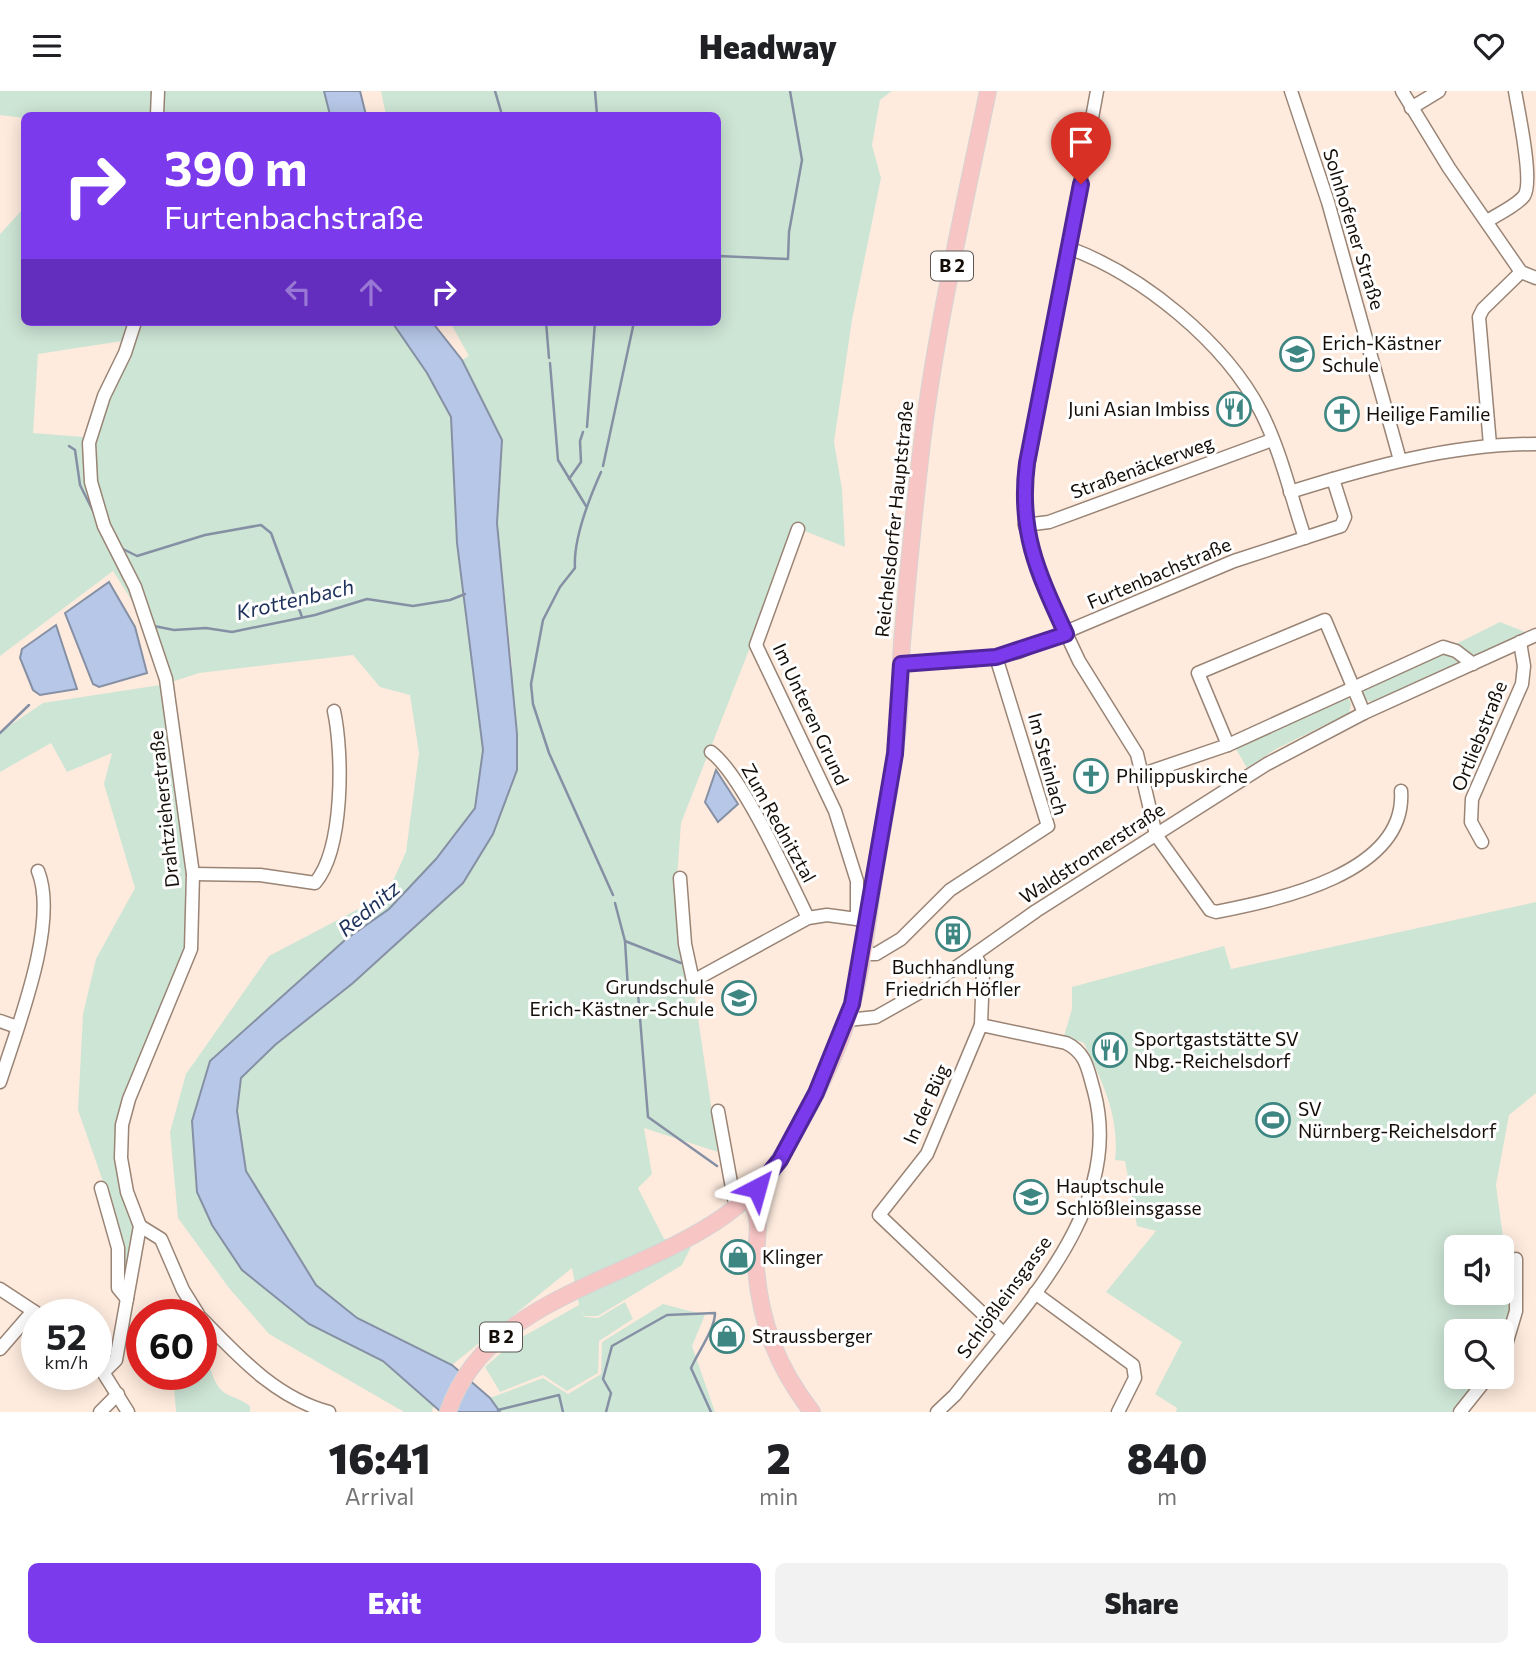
<!DOCTYPE html>
<meta charset="utf-8">
<style>
:root{--surface:#fff;--page:#f2f2f2;--text:#202124;--muted:#757577;--accent:#7c3aed}
body{margin:0;font-family:Commissioner,sans-serif;background:var(--page);color:var(--text);height:100vh;display:flex;flex-direction:column;font-size:26px;white-space:nowrap}
*{box-sizing:border-box;margin:0}
p{font-size:23px;color:var(--muted)}
.icon{flex:none;width:38px;height:38px;fill:none;stroke:currentColor;stroke-width:2;stroke-linecap:round;stroke-linejoin:round}
.map{position:relative;height:1321px;overflow:hidden}
.details{display:flex;flex-direction:column;background:var(--surface);flex:1}
.details>*{flex:none}
.top-card{position:absolute;left:21px;top:21px;width:700px;height:214px;border-radius:10px;box-shadow:0 4px 18px #0003;background:#7c3aed;color:#fff;overflow:hidden}
.fabs{position:absolute;left:1444px;top:1144px;display:grid;gap:14px}
.fabs a{display:grid;place-items:center;width:70px;height:70px;border-radius:10px;background:var(--surface);box-shadow:0 4px 18px #0003;font-size:35px}
.speed{position:absolute;left:21px;top:1208px;display:flex;gap:14px;font-size:35px;font-weight:700;text-align:center}
.speed>*{display:grid;place-content:center;width:91px;height:91px;border-radius:50%;background:var(--surface);box-shadow:0 4px 18px #0003;line-height:1}
.speed small{font-size:18px;font-weight:400}
.speed .limit{border:10px solid #d22;background:#fff;color:#111}
.pin{position:absolute;display:grid;place-items:center;width:60px;height:60px;color:#fff;margin:-72px -30px;border-radius:50% 50% 50% 0;rotate:-45deg;box-shadow:0 0 7px #0007}
.pin .icon{rotate:45deg}
.me{position:absolute;width:77px;margin:-38px;rotate:39deg;stroke-linejoin:round;filter:drop-shadow(0 0 5px #0008)}
.turn{display:flex;align-items:center;gap:24px;height:147px;padding:0 28px;font-size:32px}
.turn .icon{width:91px;height:91px;stroke-width:2.5}
.turn b{display:block;font-size:49px;line-height:60px}
.lanes{display:flex;align-items:center;height:66px;padding:0 28px;background:#0003;justify-content:center;gap:35px;direction:ltr}
.lanes .off{opacity:.35}
.eta{display:flex;justify-content:space-evenly;align-items:center;height:119px;text-align:center}
.eta b{font-size:42px;font-weight:800;line-height:49px}
.action{display:flex;gap:14px;margin-top:auto;padding:14px 28px}
.action a{flex:1;height:80px;border-radius:10px;background:var(--accent);color:#fff;font-size:28px;font-weight:800;line-height:80px;text-align:center}
.action a+a{background:var(--page);color:var(--text)}
header{display:flex;justify-content:space-between;align-items:center;height:91px;padding:0 28px;background:var(--surface);font-size:32px;font-weight:800}
.map>svg:first-child{display:block}
.green{fill:#cde5d5;fill-rule:evenodd}
.water{fill:#b6c7e7;stroke:#8690a4;stroke-width:2}
.lines{fill:none;stroke-linecap:round;stroke-linejoin:round}
.stream{stroke:#8690a4;stroke-width:2.5}
.minor-casing{stroke:#998475;stroke-width:15}
.major-casing{stroke:#d5d4d3;stroke-width:18}
.minor{stroke:#fff;stroke-width:12}
.major{stroke:#f8c5c5;stroke-width:16}
.route-casing{stroke:#51269a;stroke-width:18}
.route{stroke:#7c3aed;stroke-width:12}
.labels{text-anchor:middle;stroke-width:6;stroke-linejoin:round;paint-order:stroke}
.shield{fill:#fff;stroke:#5b5652;stroke-width:2}
.shield-label{font-size:18px;font-weight:bold;fill:#150e08}
.street-label{font-size:19px;fill:#150e08;stroke:#fff}
.poi-label{font-size:19px;fill:#150e08;stroke:#fff;text-anchor:start}
.water-label{font-size:21px;font-style:italic;fill:#1c305a;stroke:#fff}
</style>
<header><svg class="icon" aria-label="menu" viewBox="0 0 24 24"><path d="M4 6h16M4 12h16M4 18h16"/></svg>Headway<svg class="icon" aria-label="heart" viewBox="0 0 24 24"><path d="M12 20l-8-8c-3-5 5-10 8-4 3-6 11-1 8 4z"/></svg></header>
<div class="map">
<svg width="1536" height="1321" viewBox="0 0 1536 1321">
<rect width="100%" height="100%" fill="#feebde"/>
<g class="green">
<path d="M0,0h324l6,24h-306v3l-24,-3z"/>
<path d="M381,0h511l-12,9 -8,45 9,33 -29,142 -18,122 8,47 3,58 -48,-19 -116,295 -4,55 41,274 -74,-24 8,46 -14,14 26,51 29,4 -11,22 -84,51h-13l-5,-8 5,9 13,1 27,-16 8,17 -34,22 -1,32 -31,18 -24,-16 -43,17 -15,-25 30,-26 64,-36 -7,-37 -120,97 -95,-47 -41,-33 -70,-114 -9,-60 4,-33 34,-33 78,-62 110,-100 49,-218 -15,-142 5,-83 -40,-80 7,-4 -19,-34h268v-207h-332z"/>
<path d="M24,117v114h107l-9,19 -84,13 -5,79 63,5 41,-116h255l35,51 24,44 6,126 26,207 -8,58 -39,51 -47,50 -44,31 -135,121 -18,60 5,71 112,132 74,37 51,42 -2,9h-28l-135,-78 -40,-46 -51,-70 -8,-86 16,-58 83,-118 118,-62 19,-42 13,-99 -9,-58 -30,-8 -27,-32 -154,18 -39,13 23,143 3,63 -2,57 -63,156 -7,40 7,44 14,37 -7,53h-5l-2,-46 -43,-123 5,-96 13,-55 39,-71 -31,-104 8,-31 -45,19 -16,-29 -51,29v-40l43,-29 117,-18 -18,-68 -29,-46 -113,85v-422z"/>
<path d="M1500,531l25,10 -52,24 -19,-11z"/>
<path d="M1442,560l23,10 -91,41 -9,-2 -6,-12z"/>
<path d="M1347,603l4,10 -2,9 -73,36 -29,19 -12,-21z"/>
<path d="M1536,811v191l-27,22 -13,70 10,74 3,50 -7,24 -46,-1v45h24l-28,35h-276l1,-4 -22,-14 27,-52 -76,-50 50,-61 -19,-5 -12,-65 -10,-1c5,-43 -13,-79 -31,-117l-20,-7 8,-27v-22l152,-41 7,23zM1456,1157h46v45h-46z"/>
<path d="M663,1213l42,11 -13,31 23,66h-215l-10,-14 53,-20 25,16 33,-20 1,-32z"/>
<path d="M201,1250c9,15 8,41 24,52 8,5 16,6 25,13v6h-74l-3,-38h28z"/>
</g>
<g class="water">
<path d="M324,0h36l6,24h-36z"/>
<path d="M392,231h40l30,38 40,80 -5,83 20,211v36l-24,64 -30,49 -110,100 -78,62 -34,33 -4,33 9,60 70,114 41,33 95,47 38,33 10,14h-59l-58,-51 -74,-37 -67,-54 -30,-45 -15,-33 -5,-71 18,-60 135,-121 44,-31 47,-50 39,-51 8,-58 -26,-207 -6,-126 -24,-44z"/>
<path d="M109,491l26,45 12,46 -48,14 -6,-3 -28,-71z"/>
<path d="M56,534l21,64 -37,6 -7,-5 -13,-32 2,-9z"/>
<path d="M716,679l22,34 -20,18 -13,-20z"/>
</g>
<g class="lines">
<g class="stream">
<path d="M495,0l7,24"/>
<path d="M595,0l2,24"/>
<path d="M718,165l70,3 1,-27 13,-72 -12,-69"/>
<path d="M546,231l3,36"/>
<path d="M550,272l8,97 28,46"/>
<path d="M587,336l8,-105"/>
<path d="M69,355l6,4 5,35 14,28"/>
<path d="M603,375l31,-144"/>
<path d="M601,381c-12,27 -28,67 -26,96l-15,19 -17,33 -12,64 2,20 16,49 64,142"/>
<path d="M569,388l12,-17 -1,-21 3,-9"/>
<path d="M121,457l16,8 68,-21 56,-10 10,8 31,84"/>
<path d="M154,535l20,4 32,-2 26,4 83,-17 52,-16 46,7 37,-6 15,-6"/>
<path d="M0,642l29,-28"/>
<path d="M615,812l10,38 3,48 10,4 10,124 69,49"/>
<path d="M625,850l56,22"/>
<path d="M498,1319l61,-15 4,17"/>
<path d="M606,1321l5,-19 -8,-14 9,-33 55,-31 48,-2c0,16 -17,39 -24,55l20,44"/>
</g>
<g class="minor-casing">
<g id="minor">
<path d="M1097,0l-72,390v44l16,55 38,81 58,93 19,81 54,75 6,2c60,-12 191,-38 185,-121"/>
<path d="M1291,0l37,111 72,258"/>
<path d="M1402,0l47,77 72,104 15,6"/>
<path d="M1411,17l28,-17"/>
<path d="M157,24l1,-24"/>
<path d="M1487,130c11,-7 29,-15 37,-25 10,-14 -6,-86 -9,-105"/>
<path d="M1069,157c73,27 156,94 192,164 20,39 30,85 44,126"/>
<path d="M1490,354l-11,-128 4,-8 38,-37"/>
<path d="M1290,401c80,-25 161,-48 246,-48"/>
<path d="M1025,434l24,-3 223,-82"/>
<path d="M798,438l-42,116 79,166 22,70v38"/>
<path d="M901,573l74,-4 43,-8 216,-91 107,-35 4,-9 -12,-38"/>
<path d="M1228,654l-30,-72 127,-53 39,93"/>
<path d="M711,661c31,23 78,127 97,166"/>
<path d="M1143,683l85,-29 215,-98 13,4 17,13"/>
<path d="M1482,751l-11,-20 1,-23 50,-115 2,-18 -4,-24"/>
<path d="M193,783l67,1 55,8c29,-34 28,-130 19,-172"/>
<path d="M680,787l5,66 8,37 115,-63 19,-3 37,5"/>
<path d="M863,863h13l25,-15 49,-49 98,-64 -52,-169"/>
<path d="M975,864l8,15 -2,55 -54,129 -48,61 124,118"/>
<path d="M848,929l28,-3 48,-27 112,-79 231,-147 97,-51 172,-78"/>
<path d="M0,930l17,6"/>
<path d="M0,991c17,-54 59,-159 38,-211"/>
<path d="M718,1020l16,88 5,6"/>
<path d="M101,1097l17,60v40l9,11"/>
<path d="M140,1135l21,13 22,51 15,24"/>
<path d="M0,1198l38,25"/>
<path d="M1035,1202l98,72 2,13 -17,34"/>
<path d="M201,1227c38,39 75,80 128,94"/>
<path d="M0,1258l33,-38"/>
<path d="M1502,1267l14,-47v-52"/>
<path d="M96,1270l32,51"/>
<path d="M105,1280l11,-11 24,-134 -13,-34 -6,-34 1,-33 7,-26 62,-150 2,-75 -27,-195 -31,-92 -31,-61 -13,-44 -2,-39 15,-47 21,-43 10,-31"/>
<path d="M100,1321l18,-18"/>
<path d="M937,1321l18,-17c65,-85 171,-186 139,-304 -6,-20 -7,-38 -28,-48l-85,-18"/>
<path d="M1460,1321l28,-35"/>
</g>
</g>
<g class="major-casing">
<g id="major">
<path d="M749,1106c16,27 5,43 7,72 5,56 22,99 56,143"/>
<path d="M448,1321c49,-145 264,-131 336,-260 24,-42 48,-85 63,-131 15,-46 20,-95 27,-143 8,-50 19,-100 24,-151 3,-28 2,-56 4,-84 5,-61 11,-122 18,-183 14,-125 43,-247 68,-369"/>
</g>
</g>
<use href="#minor" class="minor"/>
<use href="#major" class="major"/>
</g>
<g class="lines">
<g class="route-casing">
<path id="route" d="M757,1097l23,-28 36,-67 36,-89 43,-250 6,-90 95,-7 70,-23c-28,-61 -48,-102 -39,-171l54,-279"/>
</g>
<use href="#route" class="route"/>
</g>
<defs>
<g id="school-ring" transform="scale(1.75)"><circle r="9.5" fill="#fff" stroke="#3e8682" stroke-width="1.5"/><path d="M0-5L7-2L0 1L-7-2ZM-4 1L0 2.5L4 1V4Q0 6-4 4Z" fill="#3e8682"/></g>
<g id="restaurant-ring" transform="scale(1.75)"><circle r="9.5" fill="#fff" stroke="#3e8682" stroke-width="1.5"/><path d="M-5-6h1v4h1v-4h1v4h1v-4h1v5L-1.5 .5V6h-2V.5L-5-1ZM5-6V6H3V1.5H1.5Q1.5-4 5-6Z" fill="#3e8682"/></g>
<g id="church-ring" transform="scale(1.75)"><circle r="9.5" fill="#fff" stroke="#3e8682" stroke-width="1.5"/><path d="M-1.2-6h2.4v3.5h3.3v2.4h-3.3V6h-2.4V-.1h-3.3v-2.4h3.3Z" fill="#3e8682"/></g>
<g id="building-ring" transform="scale(1.75)"><circle r="9.5" fill="#fff" stroke="#3e8682" stroke-width="1.5"/><path d="M-4-6H4V6H1V3H-1V6H-4ZM-2.5-4.3h1.7v1.8h-1.7ZM.8-4.3h1.7v1.8H.8ZM-2.5-1h1.7V.8h-1.7ZM.8-1h1.7V.8H.8Z" fill="#3e8682"/></g>
<g id="stadium-ring" transform="scale(1.75)"><circle r="9.5" fill="#fff" stroke="#3e8682" stroke-width="1.5"/><path d="M0-5a6.5 5 0 1 0 0 10a6.5 5 0 1 0 0-10ZM-3.5-1.8h7v3.6h-7Z" fill="#3e8682"/></g>
<g id="shop-ring" transform="scale(1.75)"><circle r="9.5" fill="#fff" stroke="#3e8682" stroke-width="1.5"/><path d="M-5-2.5h2.3a2.7 3.5 0 0 1 5.4 0H5L5.5 6h-11ZM-1.5-2.5h3a1.5 2.3 0 0 0-3 0Z" fill="#3e8682"/></g>
</defs>
<g fill-rule="evenodd">
<use href="#school-ring" x="1297" y="263"/>
<use href="#restaurant-ring" x="1234" y="318"/>
<use href="#church-ring" x="1342" y="323"/>
<use href="#church-ring" x="1091" y="685"/>
<use href="#building-ring" x="953" y="843"/>
<use href="#school-ring" x="739" y="907"/>
<use href="#restaurant-ring" x="1110" y="959"/>
<use href="#stadium-ring" x="1273" y="1029"/>
<use href="#school-ring" x="1031" y="1106"/>
<use href="#shop-ring" x="738" y="1166"/>
<use href="#shop-ring" x="727" y="1245"/>
</g>
<g class="labels">
<g class="shield">
<rect x="931" y="160.5" width="42" height="29" rx="5"/>
<rect x="480" y="1231.5" width="42" height="29" rx="5"/>
</g>
<g class="shield-label">
<text x="952" y="181">B 2</text>
<text x="501" y="1252">B 2</text>
</g>
<g class="street-label">
<text transform="translate(1354 138) rotate(73)" y="7">Solnhofener Straße</text>
<text transform="translate(1142 376) rotate(-20)" y="7">Straßenäckerweg</text>
<text transform="translate(894 428) rotate(-84)" y="7">Reichelsdorfer Hauptstraße</text>
<text transform="translate(1159 482) rotate(-23)" y="7">Furtenbachstraße</text>
<text transform="translate(811 623) rotate(65)" y="7">Im Unteren Grund</text>
<text transform="translate(1479 645) rotate(-68)" y="7">Ortliebstraße</text>
<text transform="translate(1048 673) rotate(75)" y="7">Im Steinlach</text>
<text transform="translate(164 718) rotate(-96)" y="7">Drahtzieherstraße</text>
<text transform="translate(779 732) rotate(61)" y="7">Zum Rednitztal</text>
<text transform="translate(1092 762) rotate(-33)" y="7">Waldstromerstraße</text>
<text transform="translate(926 1013) rotate(-66)" y="7">In der Büg</text>
<text transform="translate(1004 1206) rotate(-54)" y="7">Schlößleinsgasse</text>
</g>
<g class="poi-label">
<text x="1322" y="259">Erich-Kästner<tspan x="1322" dy="22">Schule</tspan></text>
<text x="1210" y="325" text-anchor="end">Juni Asian Imbiss</text>
<text x="1366" y="330">Heilige Familie</text>
<text x="1116" y="692">Philippuskirche</text>
<text x="953" y="883" text-anchor="middle">Buchhandlung<tspan x="953" dy="22">Friedrich Höfler</tspan></text>
<text x="714" y="903" text-anchor="end">Grundschule<tspan x="714" dy="22">Erich-Kästner-Schule</tspan></text>
<text x="1134" y="955">Sportgaststätte SV<tspan x="1134" dy="22">Nbg.-Reichelsdorf</tspan></text>
<text x="1298" y="1025">SV<tspan x="1298" dy="22">Nürnberg-Reichelsdorf</tspan></text>
<text x="1056" y="1102">Hauptschule<tspan x="1056" dy="22">Schlößleinsgasse</tspan></text>
<text x="762" y="1173">Klinger</text>
<text x="752" y="1252">Straussberger</text>
</g>
<g class="water-label">
<text transform="translate(295 509) rotate(-13)" y="7">Krottenbach</text>
<text transform="translate(369 818) rotate(-40)" y="7">Rednitz</text>
</g>
</g>
</svg>
<div class="fabs">
<a><svg class="icon" aria-label="sound" viewBox="0 0 24 24"><path d="M4 9h4l5-4v14l-5-4H4zM17 9q2 3 0 6"/></svg></a>
<a><svg class="icon" aria-label="search" viewBox="0 0 24 24"><circle cx="10" cy="10" r="6"/><path d="M15 15l6 6"/></svg></a>
</div>
<div class="speed"><div>52<small>km/h</small></div><div class="limit">60</div></div>
<div class="pin" style="left:1081px;top:93px;background:#d93025"><svg class="icon" aria-label="arrive" viewBox="0 0 24 24"><path d="M6 21V4h12l-3 4 3 4H6"/></svg></div>
<svg class="me" style="left:757px;top:1097px" viewBox="-20 -20 40 40"><path d="M0-17L14 15 0 8-14 15z" fill="#7c3aed" stroke="#fff" stroke-width="4"/></svg>
<div class="top-card">
<div class="turn"><svg class="icon" aria-label="right" viewBox="0 0 24 24"><path d="M7 20v-9h11M14 6l5 5-5 5"/></svg><div><b>390 m</b>Furtenbachstraße</div></div>
<div class="lanes"><svg class="icon off" aria-label="left" viewBox="0 0 24 24"><path d="M17 20v-9H6M10 6l-5 5 5 5"/></svg><svg class="icon off" aria-label="ahead" viewBox="0 0 24 24"><path d="M12 20V5M6 11l6-6 6 6"/></svg><svg class="icon" aria-label="right" viewBox="0 0 24 24"><path d="M7 20v-9h11M14 6l5 5-5 5"/></svg></div>
</div>
</div>
<section class="details">
<div class="eta">
<div><b>16:41</b><p>Arrival</p></div>
<div><b>2</b><p>min</p></div>
<div><b>840</b><p>m</p></div>
</div>
<div class="action"><a>Exit</a><a>Share</a></div>
</section>
